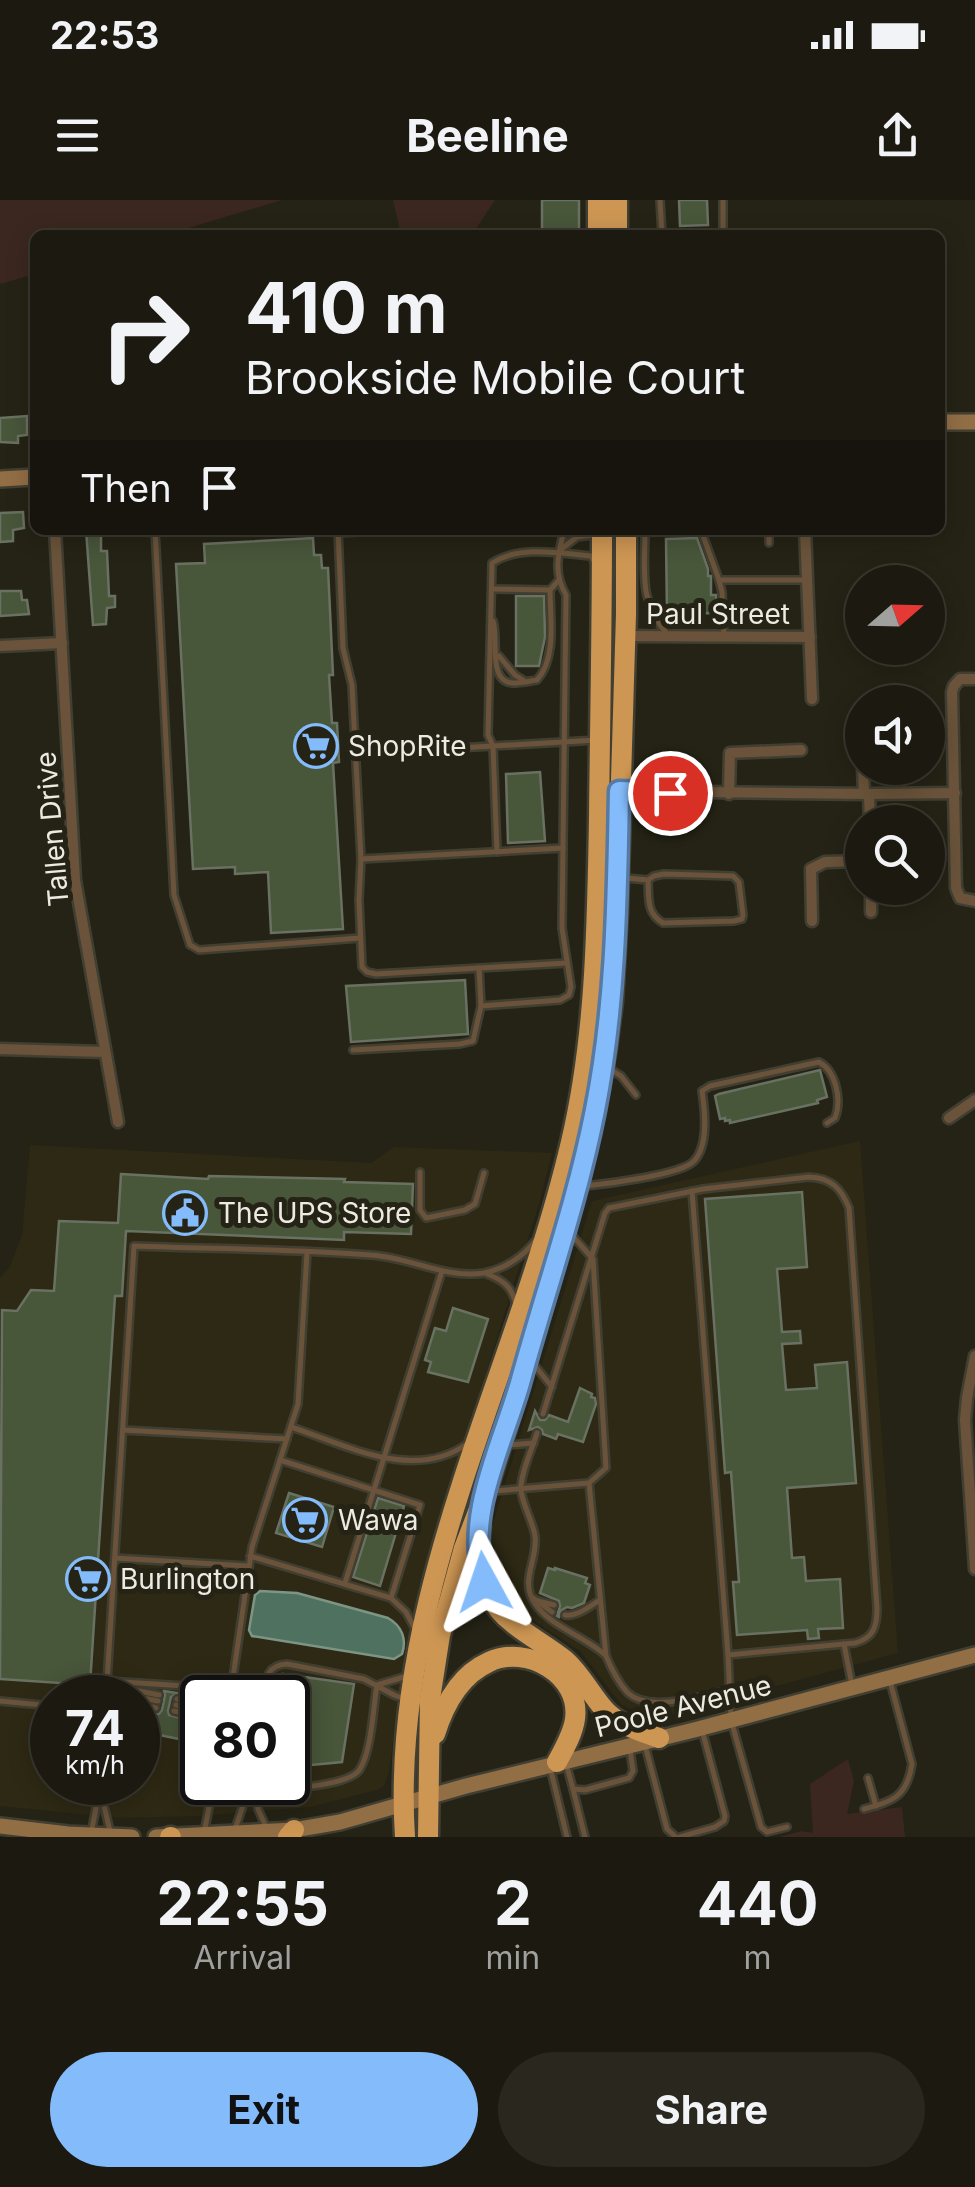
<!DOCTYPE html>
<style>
:root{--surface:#1c1a10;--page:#29271e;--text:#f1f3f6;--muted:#a0a19f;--line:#3a3830;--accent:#84bcfb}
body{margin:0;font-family:Inter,sans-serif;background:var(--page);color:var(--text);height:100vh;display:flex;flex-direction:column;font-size:38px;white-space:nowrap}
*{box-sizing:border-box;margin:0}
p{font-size:32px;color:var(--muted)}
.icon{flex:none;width:55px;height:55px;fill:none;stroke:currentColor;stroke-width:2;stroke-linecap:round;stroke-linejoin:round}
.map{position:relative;height:1637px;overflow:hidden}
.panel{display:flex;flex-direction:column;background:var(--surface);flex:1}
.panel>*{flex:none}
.guide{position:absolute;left:30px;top:30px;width:915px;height:305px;border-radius:15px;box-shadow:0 5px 25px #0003,0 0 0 2px var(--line);background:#1c1a10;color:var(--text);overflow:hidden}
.needle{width:65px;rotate:70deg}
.controls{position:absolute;left:845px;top:365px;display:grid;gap:20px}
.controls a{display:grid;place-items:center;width:100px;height:100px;border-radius:50%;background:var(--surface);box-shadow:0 5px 25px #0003,0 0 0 2px var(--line);font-size:50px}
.speed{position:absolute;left:30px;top:1475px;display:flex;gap:20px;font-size:50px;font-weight:700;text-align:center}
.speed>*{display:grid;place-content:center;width:130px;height:130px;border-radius:50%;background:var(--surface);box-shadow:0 5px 25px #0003,0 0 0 2px var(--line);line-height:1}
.speed small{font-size:25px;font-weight:400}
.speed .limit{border:5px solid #111;border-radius:15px;background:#fff;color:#111}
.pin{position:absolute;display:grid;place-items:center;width:85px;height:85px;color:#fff;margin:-42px;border:5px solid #fff;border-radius:50%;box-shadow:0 2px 10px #0007}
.me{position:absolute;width:110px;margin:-55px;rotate:355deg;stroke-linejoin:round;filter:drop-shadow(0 0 8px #0008)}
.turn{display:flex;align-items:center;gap:35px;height:210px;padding:0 50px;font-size:45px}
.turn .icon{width:130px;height:130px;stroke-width:2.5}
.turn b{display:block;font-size:70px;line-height:85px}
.then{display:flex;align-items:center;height:95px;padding:0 50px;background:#0003;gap:20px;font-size:38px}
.eta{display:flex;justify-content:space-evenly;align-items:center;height:170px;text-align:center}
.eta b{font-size:60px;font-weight:700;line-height:70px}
.cta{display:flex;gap:20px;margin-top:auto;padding:20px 50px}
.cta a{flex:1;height:115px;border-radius:60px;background:var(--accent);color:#111;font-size:40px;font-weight:700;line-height:115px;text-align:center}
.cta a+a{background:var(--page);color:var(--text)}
.status{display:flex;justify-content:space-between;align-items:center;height:70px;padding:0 50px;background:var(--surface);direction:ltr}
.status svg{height:28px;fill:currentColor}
header{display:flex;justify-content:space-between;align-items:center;height:130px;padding:0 50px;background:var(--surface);font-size:45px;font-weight:700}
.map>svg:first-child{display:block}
.built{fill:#2d2914;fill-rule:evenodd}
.green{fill:#3b2720}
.water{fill:#4f715f;stroke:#7e9586;stroke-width:2.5}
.building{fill:#48563a;stroke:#697162;stroke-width:2.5}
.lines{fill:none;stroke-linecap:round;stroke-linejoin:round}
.lane-casing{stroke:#413f32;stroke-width:10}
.street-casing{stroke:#413f32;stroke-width:15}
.secondary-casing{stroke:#413f32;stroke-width:20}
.highway-casing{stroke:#413f32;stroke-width:25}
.lane{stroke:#6a533a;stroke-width:5}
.street{stroke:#6a533a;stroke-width:10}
.secondary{stroke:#926e45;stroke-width:15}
.highway{stroke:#cd9653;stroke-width:20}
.route-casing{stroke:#567aa3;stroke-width:25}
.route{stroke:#84bcfb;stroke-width:18}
.labels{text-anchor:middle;stroke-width:10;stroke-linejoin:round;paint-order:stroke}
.street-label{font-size:28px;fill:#eceae1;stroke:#252315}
.poi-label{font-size:28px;fill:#eceae1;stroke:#252315;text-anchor:start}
</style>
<div class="status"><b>22:53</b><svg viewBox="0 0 49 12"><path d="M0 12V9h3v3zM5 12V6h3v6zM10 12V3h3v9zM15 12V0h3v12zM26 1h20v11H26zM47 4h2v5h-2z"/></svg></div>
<header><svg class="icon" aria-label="menu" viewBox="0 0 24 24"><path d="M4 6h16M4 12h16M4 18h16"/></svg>Beeline<svg class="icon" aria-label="share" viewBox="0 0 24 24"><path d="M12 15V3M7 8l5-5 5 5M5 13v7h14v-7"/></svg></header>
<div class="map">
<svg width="975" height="1637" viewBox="0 0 975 1637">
<rect width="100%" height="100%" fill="#252315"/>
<g class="built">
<path d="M860,941l38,512 -217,59 -22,4 -21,-3 -17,-9 -41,-53 -52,-34 -17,-15 -14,-21 -8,-28 1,-20 102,-332z"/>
<path d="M30,945l341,18 23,-16 158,6 -12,48 -119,379 -17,78 -15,114 -5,14 -7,4 -67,17 -112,9 -79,2 -119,-12v-528l10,-12 12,-31zM52,1498h86v84h-86zM202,1498h86v84h-86z"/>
</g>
<g class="green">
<path d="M0,0h282l-117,35h-130v39l-35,10z"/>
<path d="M393,0h102l-23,35h-71z"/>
<path d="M848,1559l6,22 -7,33 55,-7 3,30h-126l23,-6 11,2 -3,-49z"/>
</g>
<path class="water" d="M260,1391l37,2 91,25c14,8 19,21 14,36l-8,5 -142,-23 -3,-6 6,-35z"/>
<g class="building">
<rect x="542" y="0" width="37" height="35"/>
<path d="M679,0h28l1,25 -28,1z"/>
<path d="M27,216v19l-9,1v7l-18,-1v-24z"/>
<path d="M23,312l1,16 -11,2v11l-13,1v-29z"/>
<path d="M86,330h15v21h6l2,45h6v11l-8,1 -1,16 -13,1z"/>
<path d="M313,338l1,17h7l1,13h6l5,107h-4l3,48h5l2,39 -6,1 10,166 -72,4 -3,-61 -33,2v-7l-42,2 -17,-305 29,-1 -1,-19z"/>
<path d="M697,338l11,31v7h3v19h5l1,18 -50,1 -1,-75z"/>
<path d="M0,391h21l1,9h5l2,14 -29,2z"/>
<path d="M516,396h28l1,41 -6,29h-23z"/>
<path d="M540,572l5,69 -37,2 -2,-69z"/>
<path d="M465,780l3,54 -117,8 -5,-56z"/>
<path d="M820,870l7,27 -10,3 1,3 -88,20v-3l-5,1v-3l-5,1 -5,-23 4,-2z"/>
<path d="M121,974l87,5 1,-3 136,3 -1,3 69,2 -2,50 -67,-2v8l-218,-9 -4,65h-7l-25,389 -90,-6 2,-369 15,1 14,-21 23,1 5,-70 59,2z"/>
<path d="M802,992l5,75 -30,2 5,63 18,-1 1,12 -19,1 4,46 31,-2 -2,-23 32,-3 9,121 -69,5 5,70 12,-1 2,24 34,-2 3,49 -25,1 1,9 -11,1 -1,-9 -70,5 -4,-53h6l-8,-110 -6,1 -20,-274z"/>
<path d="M453,1108l35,11 -20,63 -40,-10 3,-10 -6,-2 10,-32 11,3z"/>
<path d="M580,1188l12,6 -1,3 4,1 1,6 -13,38 -25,-8 -2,5 -13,-5 -1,-4 -4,-3 -9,3 6,-19 5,9h5l4,-5 19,7z"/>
<path d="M289,1293l45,14 -12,40 -46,-14z"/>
<path d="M378,1298l26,8 -24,80 -27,-9z"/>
<path d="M548,1368l7,2v-2l32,10 -2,5 5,2 -6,18 -12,5 -5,-1 -7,4 -1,6 -2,-1 3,-10 -1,-5 -19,-8z"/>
<path d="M283,1474l71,10 -12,78 -31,3 -23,-3v-64h-9z"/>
<path d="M164,1491l13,2 -6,4 -3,14 1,4 24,6 -4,20 -40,-8 4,-19h6l3,-4 3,-15z"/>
</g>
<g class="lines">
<g class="lane-casing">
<g id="lane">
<path d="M660,0l2,35"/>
<path d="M723,0v31"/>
<path d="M155,330l19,365 16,50 9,5 161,-12"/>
<path d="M338,330l5,118 9,37 9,174 -2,41 3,67 5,5 9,2 191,-11"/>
<path d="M645,330c0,43 -7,71 23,105"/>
<path d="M701,330l18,50h88"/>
<path d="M769,330v13"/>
<path d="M338,333l60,-3"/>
<path d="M560,350l17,-13 15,-2 1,-3"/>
<path d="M719,380l3,12 2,44"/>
<path d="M493,389l57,1"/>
<path d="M493,421c6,18 -6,61 20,62 8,0 17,-2 24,-3 20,-22 13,-62 13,-90l8,-9"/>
<path d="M499,456l16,19 8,5"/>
<path d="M355,554l242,-14"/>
<path d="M497,652l-4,-106 -5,-11 4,-172c28,-18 67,-10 99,-7l3,5"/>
<path d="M361,659l202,-11"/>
<path d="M626,678l22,2 6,-4 10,-2 69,2 6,6 4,33 -1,4 -8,2 -71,2c-17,-10 -14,-25 -15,-43"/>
<path d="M481,806l79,-6 9,-5 2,-8 -9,-59 4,-333c-13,-22 -8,-40 -2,-65"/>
<path d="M353,850l107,-6 13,-3 8,-35 -2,-38"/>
<path d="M610,869l11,7 15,19"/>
<path d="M420,972v38l6,8 39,-8 10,-6 9,-31"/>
<path d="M585,986c20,-2 96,-11 109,-25 15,-16 11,-50 8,-70l8,-5 109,-24c17,9 23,38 16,56l-8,5"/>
<path d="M692,991l36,464 3,65 30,107 6,5 20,-5"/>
<path d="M570,1033l23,26 13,209 -17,15 17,173c5,12 12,26 21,36 22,22 75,3 103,-2"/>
<path d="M487,1074c16,6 25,13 29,30"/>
<path d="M532,1162l20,25"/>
<path d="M543,1214l62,-201 4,-5 94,-19 106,-12c22,1 32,11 40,31l28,400c0,18 -3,30 -22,35l-127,12"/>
<path d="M291,1227c55,18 122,55 176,17"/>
<path d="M123,1230l164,9"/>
<path d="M537,1233c-5,16 -14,34 -16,52 -2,13 12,36 14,51 3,25 -16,45 0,68 14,21 50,33 69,50"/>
<path d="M507,1245l27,-2"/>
<path d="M280,1260l140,45 -29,93"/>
<path d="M494,1291l95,-8"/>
<path d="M250,1356l141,42 15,14 9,17"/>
<path d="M115,1358l133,8"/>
<path d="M345,1383l97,-312"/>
<path d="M533,1398l19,14"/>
<path d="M538,1401l16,4"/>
<path d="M565,1415c12,2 25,-9 35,-15"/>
<path d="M844,1444l8,41"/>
<path d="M233,1479l31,5"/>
<path d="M107,1481l125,8"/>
<path d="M108,1485l51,10"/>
<path d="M377,1485l30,-9"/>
<path d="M107,1491l51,10"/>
<path d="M106,1498l28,-452c79,3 158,3 237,9 38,2 74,24 113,18 20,-4 39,-16 51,-32"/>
<path d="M230,1498l22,-151 46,-143 9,-151"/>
<path d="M264,1498c2,-19 2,-33 23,-34l77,15 30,16 11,4"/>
<path d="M177,1499l25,4"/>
<path d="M0,1501l52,5"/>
<path d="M138,1504l18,4"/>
<path d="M176,1505l26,5"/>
<path d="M174,1511l28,6"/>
<path d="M645,1545l22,84 9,8"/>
<path d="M566,1563l7,26 12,1 44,-12 4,-7 -3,-22"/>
<path d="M550,1567l17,70"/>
<path d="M868,1578l8,28"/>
<path d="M250,1582l-1,6 7,3c23,-2 94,-4 104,-22 12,-20 13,-61 17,-84"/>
<path d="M573,1589l12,48"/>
<path d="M256,1592l2,17 9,20"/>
<path d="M101,1593l9,38"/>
<path d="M864,1609c29,-8 43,-12 48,-45l-22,-83"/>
<path d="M234,1632l15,-44"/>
<path d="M204,1633l10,-51"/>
<path d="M91,1634l10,-52"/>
<path d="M680,1637l35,-10 9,-6 1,-5 -23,-86"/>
</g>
</g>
<g class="street-casing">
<g id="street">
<path d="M55,330l20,350 43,242"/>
<path d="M805,330l7,169"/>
<path d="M626,436l184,1"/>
<path d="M0,446l62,-3"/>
<path d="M975,479h-15l-6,7 -2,6 4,196 4,10 15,3"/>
<path d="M863,568l1,26"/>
<path d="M621,591l248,3 86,-1"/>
<path d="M729,594l1,-41 71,-3"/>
<path d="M869,594l1,28"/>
<path d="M871,688v24"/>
<path d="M812,721l-1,-52 14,-7 37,-1"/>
<path d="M0,849l105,3"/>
<path d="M949,918l26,-18"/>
<path d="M975,1156l-8,42 -2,22 10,149"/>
</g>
</g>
<g class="secondary-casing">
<g id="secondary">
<path d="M940,222h35"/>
<path d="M0,279l35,-2"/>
<path d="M0,1626l68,8 64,3"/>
<path d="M156,1637l138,-7 46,-8 126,-36 228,-56 281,-75"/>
</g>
</g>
<g class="highway-casing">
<g id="highway">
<path d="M617,0v35"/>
<path d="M598,35v-35"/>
<path d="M480,1326c-4,37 2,74 34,98 16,13 35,23 51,36 16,14 25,33 39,49 14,16 36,22 55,29"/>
<path d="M435,1534c9,-29 25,-59 54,-72 38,-18 92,13 86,57 -2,15 -11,30 -18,43"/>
<path d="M170,1637h1"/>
<path d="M288,1637l6,-7"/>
<path d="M405,1637c-16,-244 112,-464 166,-695 25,-106 26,-216 28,-324 1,-96 3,-192 3,-288"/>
<path d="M428,1637l2,-138 10,-64 24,-87 22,-57 33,-105 58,-199 18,-77 11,-62 6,-46 5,-90 9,-298v-84"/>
</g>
</g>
<use href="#lane" class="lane"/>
<use href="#street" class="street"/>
<use href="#secondary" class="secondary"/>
<use href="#highway" class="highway"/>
</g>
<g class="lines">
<g class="route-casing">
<path id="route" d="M484,1382c-20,-66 18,-136 36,-199 25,-91 57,-181 75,-273 21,-106 22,-212 24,-319l51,2"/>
</g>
<use href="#route" class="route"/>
</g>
<defs>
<g id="supermarket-ring" transform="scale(2.25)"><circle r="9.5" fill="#252315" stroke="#84bcfb" stroke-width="1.5"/><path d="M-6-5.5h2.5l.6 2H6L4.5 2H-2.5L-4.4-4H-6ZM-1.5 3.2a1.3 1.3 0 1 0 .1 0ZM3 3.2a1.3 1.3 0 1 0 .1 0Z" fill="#84bcfb"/></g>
<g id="civic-ring" transform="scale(2.25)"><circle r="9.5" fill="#252315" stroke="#84bcfb" stroke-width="1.5"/><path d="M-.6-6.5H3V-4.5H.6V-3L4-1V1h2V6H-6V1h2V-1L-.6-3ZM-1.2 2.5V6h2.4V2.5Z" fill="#84bcfb"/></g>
</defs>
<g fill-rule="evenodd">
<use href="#supermarket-ring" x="316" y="546"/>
<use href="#civic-ring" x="185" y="1013"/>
<use href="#supermarket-ring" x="305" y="1320"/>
<use href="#supermarket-ring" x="88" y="1379"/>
</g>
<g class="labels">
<g class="street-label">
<text x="718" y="424">Paul Street</text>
<text transform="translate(52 629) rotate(-95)" y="10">Tallen Drive</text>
<text transform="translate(683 1506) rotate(-14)" y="10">Poole Avenue</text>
</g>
<g class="poi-label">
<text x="348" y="556">ShopRite</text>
<text x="218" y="1023">The UPS Store</text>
<text x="338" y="1330">Wawa</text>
<text x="120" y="1389">Burlington</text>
</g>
</g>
</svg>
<div class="controls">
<a><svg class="needle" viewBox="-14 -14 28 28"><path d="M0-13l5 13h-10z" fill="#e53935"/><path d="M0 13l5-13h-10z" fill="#a0a19f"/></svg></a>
<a><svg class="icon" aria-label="sound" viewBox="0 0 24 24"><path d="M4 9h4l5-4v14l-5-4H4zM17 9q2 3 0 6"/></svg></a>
<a><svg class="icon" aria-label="search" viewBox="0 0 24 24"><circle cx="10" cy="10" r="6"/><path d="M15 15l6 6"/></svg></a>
</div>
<div class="speed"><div>74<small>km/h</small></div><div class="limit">80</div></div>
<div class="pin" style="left:670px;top:593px;background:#d93025"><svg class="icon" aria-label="arrive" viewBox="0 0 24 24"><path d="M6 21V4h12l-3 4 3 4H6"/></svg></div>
<svg class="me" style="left:484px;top:1382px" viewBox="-20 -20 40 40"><path d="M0-17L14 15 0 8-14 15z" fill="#84bcfb" stroke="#fff" stroke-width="4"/></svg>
<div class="guide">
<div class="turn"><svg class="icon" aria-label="right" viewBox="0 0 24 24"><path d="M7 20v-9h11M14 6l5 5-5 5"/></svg><div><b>410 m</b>Brookside Mobile Court</div></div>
<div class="then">Then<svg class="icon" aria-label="arrive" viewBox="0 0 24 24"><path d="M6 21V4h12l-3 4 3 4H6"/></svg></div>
</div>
</div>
<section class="panel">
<div class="eta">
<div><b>22:55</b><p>Arrival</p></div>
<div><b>2</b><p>min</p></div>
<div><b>440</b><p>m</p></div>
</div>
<div class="cta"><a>Exit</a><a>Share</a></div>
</section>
